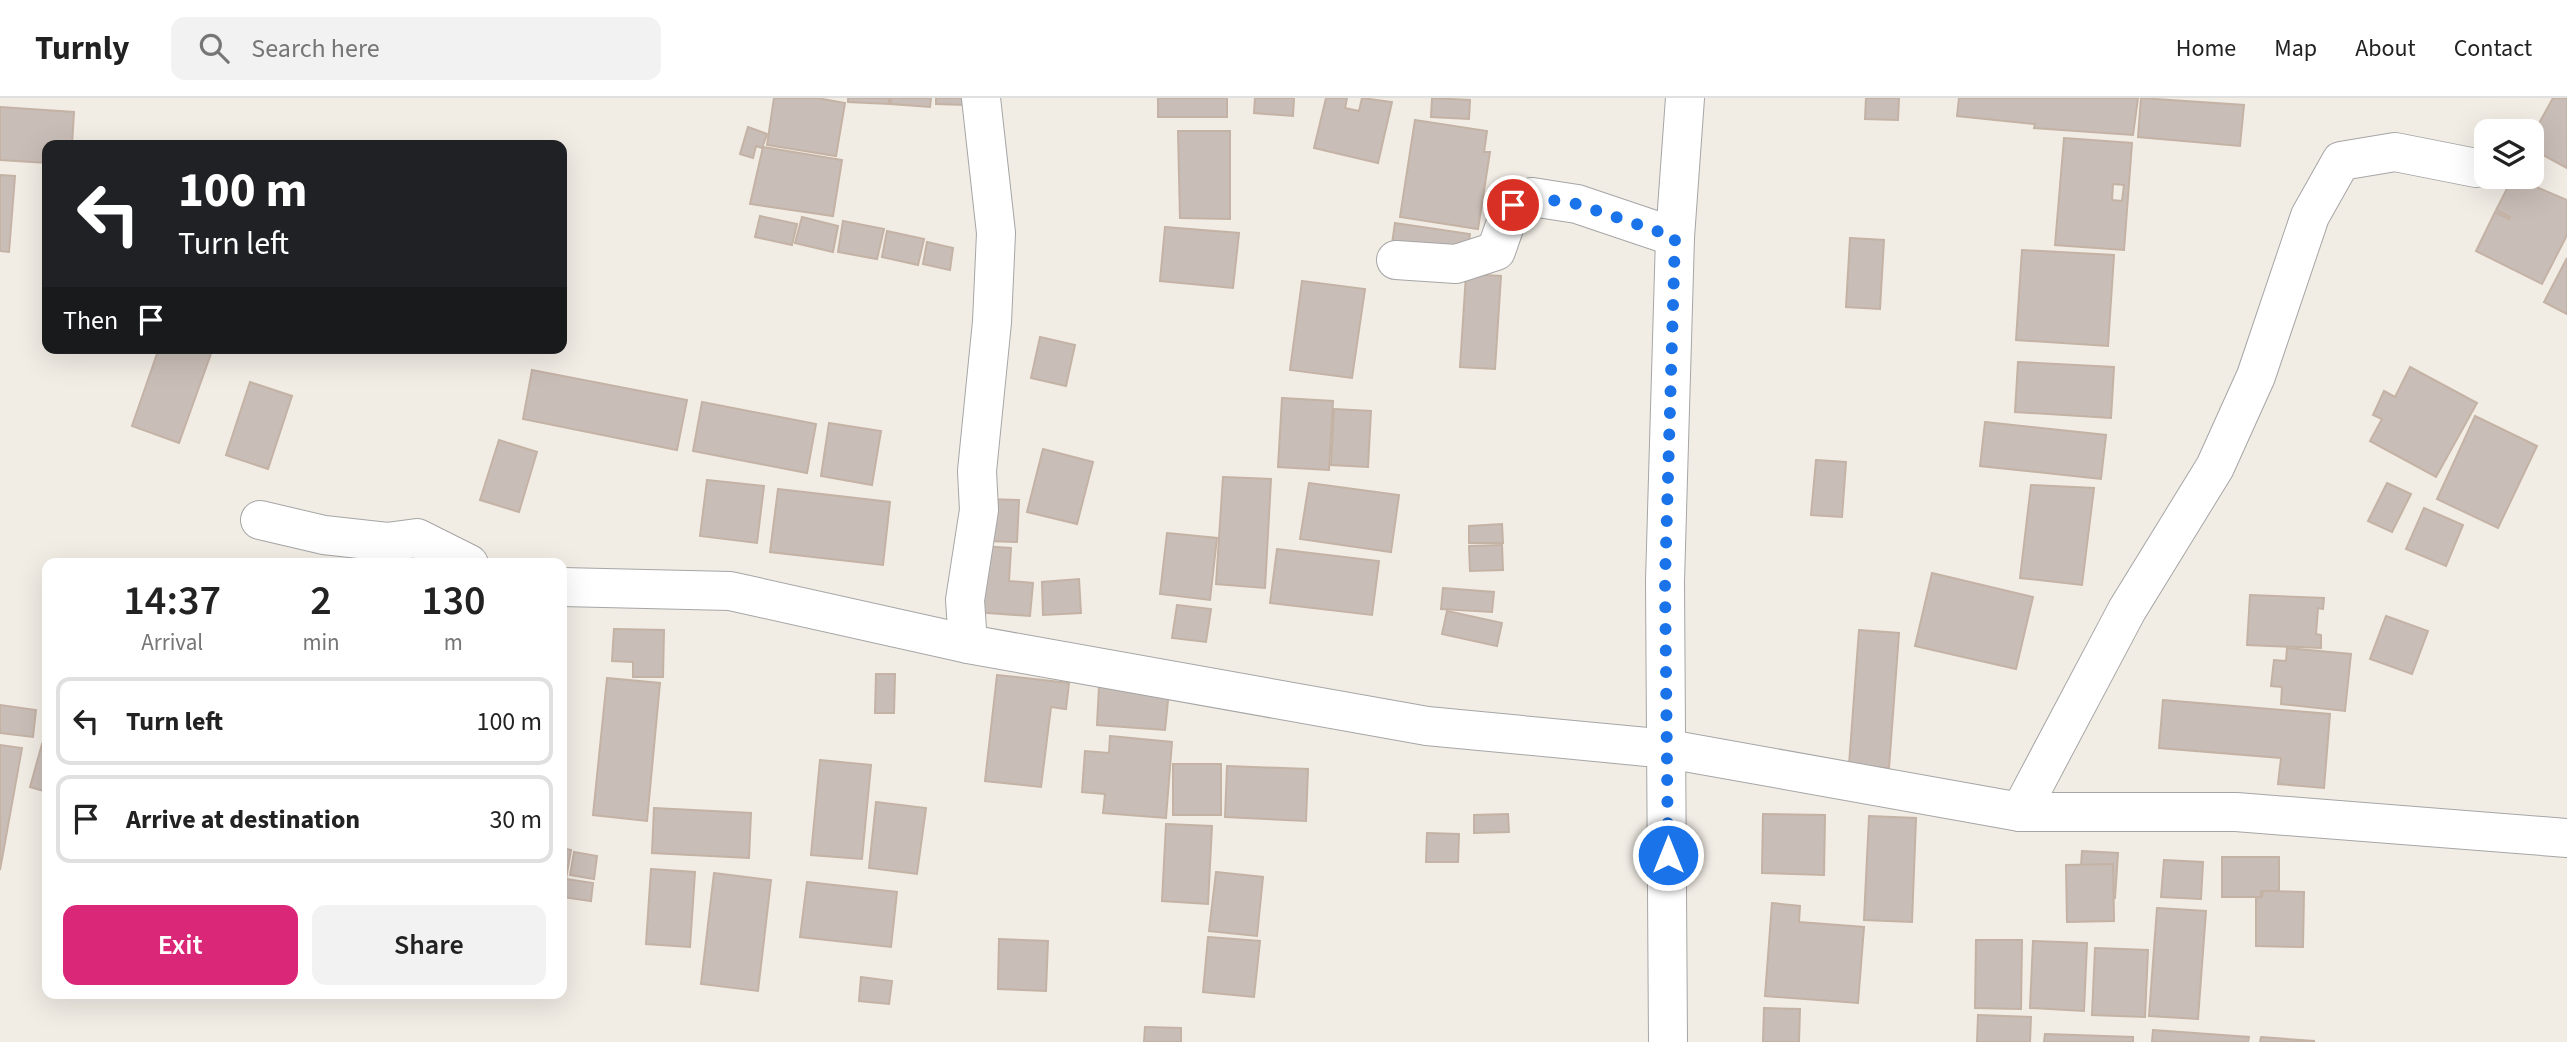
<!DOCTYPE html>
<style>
:root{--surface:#fff;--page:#f2f2f2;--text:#222;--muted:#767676;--line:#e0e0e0;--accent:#db2777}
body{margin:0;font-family:"Source Sans 3",sans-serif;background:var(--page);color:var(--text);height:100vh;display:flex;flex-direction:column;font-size:26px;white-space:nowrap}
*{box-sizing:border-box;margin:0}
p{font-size:23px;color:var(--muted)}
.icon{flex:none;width:38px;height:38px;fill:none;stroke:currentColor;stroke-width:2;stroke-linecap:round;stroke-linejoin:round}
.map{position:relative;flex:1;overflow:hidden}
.panel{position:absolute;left:42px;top:460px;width:525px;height:441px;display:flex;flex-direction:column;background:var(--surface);border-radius:14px;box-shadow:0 7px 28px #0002}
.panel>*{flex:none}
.hud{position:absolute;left:42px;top:42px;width:525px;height:214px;border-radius:14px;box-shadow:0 7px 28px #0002;background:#202124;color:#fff;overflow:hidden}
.fabs{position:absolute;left:2474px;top:21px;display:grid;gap:14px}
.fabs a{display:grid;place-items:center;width:70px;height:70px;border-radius:14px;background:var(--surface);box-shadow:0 7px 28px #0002;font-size:35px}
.pin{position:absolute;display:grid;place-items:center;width:60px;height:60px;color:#fff;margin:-30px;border:4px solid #fff;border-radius:50%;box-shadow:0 2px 7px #0007}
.me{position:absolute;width:77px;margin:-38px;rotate:0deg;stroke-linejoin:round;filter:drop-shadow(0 0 5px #0008)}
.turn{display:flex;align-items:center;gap:24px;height:147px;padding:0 21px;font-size:32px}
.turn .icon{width:91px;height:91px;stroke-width:2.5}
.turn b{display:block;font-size:49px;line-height:60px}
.then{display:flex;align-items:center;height:66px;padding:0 21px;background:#0003;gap:14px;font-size:26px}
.eta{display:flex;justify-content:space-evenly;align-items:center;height:119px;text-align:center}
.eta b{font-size:42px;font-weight:600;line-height:49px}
.action{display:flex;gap:14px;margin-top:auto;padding:14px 21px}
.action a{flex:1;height:80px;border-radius:14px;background:var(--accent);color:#fff;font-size:28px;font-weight:600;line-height:80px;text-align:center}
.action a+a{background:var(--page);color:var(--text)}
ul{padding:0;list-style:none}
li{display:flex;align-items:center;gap:21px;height:88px;margin:0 14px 10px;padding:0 7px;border:4px solid var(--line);border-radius:14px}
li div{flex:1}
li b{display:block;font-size:26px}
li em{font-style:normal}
header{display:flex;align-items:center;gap:42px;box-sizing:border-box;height:98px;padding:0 35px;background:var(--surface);border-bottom:2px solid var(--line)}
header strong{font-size:33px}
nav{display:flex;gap:38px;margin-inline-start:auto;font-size:24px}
.search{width:490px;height:63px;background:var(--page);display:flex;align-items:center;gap:18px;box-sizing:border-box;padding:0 24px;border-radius:14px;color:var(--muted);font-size:26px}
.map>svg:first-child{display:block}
.building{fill:#c9beb7;stroke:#c4b2a5;stroke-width:2;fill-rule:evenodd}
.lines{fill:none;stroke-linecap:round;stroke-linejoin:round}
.minor-casing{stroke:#a6a6a6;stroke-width:40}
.minor{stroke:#fff;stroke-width:38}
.route{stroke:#1a73e8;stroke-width:12;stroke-dasharray:0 21.6}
</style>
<header>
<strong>Turnly</strong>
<div class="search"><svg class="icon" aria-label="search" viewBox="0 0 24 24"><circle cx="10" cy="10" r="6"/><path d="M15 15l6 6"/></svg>Search here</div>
<nav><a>Home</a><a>Map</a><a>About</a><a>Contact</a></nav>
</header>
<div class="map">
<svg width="2567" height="944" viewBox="0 0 2567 944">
<rect width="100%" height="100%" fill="#f1ece4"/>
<g class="building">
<path d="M774,0h43l28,5 -9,53 -69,-11z"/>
<path d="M848,0h41v6l-41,-2z"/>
<path d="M891,0h40l-1,9 -39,-3z"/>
<path d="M936,0h30v7l-30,-1z"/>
<rect x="1158" y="0" width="69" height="19"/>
<path d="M1255,0h39l-1,18 -39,-3z"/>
<path d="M1326,0h21l-2,10 14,3 3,-13 30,4 -14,61 -64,-15z"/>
<path d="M1432,0l38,2 -1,19 -38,-2z"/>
<path d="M1866,0h33l-1,22 -33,-1z"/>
<path d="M1959,0h179l-5,37 -99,-7 1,-4 -78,-8z"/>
<path d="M2141,0l103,7 -4,41 -102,-9z"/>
<path d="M2553,0h14v70l-35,-19v-13z"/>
<path d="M0,9l74,5 -2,33h-25v18l-47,-3z"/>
<path d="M1415,22l72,11 -3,21h6l-12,77 -78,-12z"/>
<path d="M748,29l19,7 -5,14 -6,-2 -3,12 -13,-4z"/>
<path d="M1178,33h52v88l-50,-1z"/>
<path d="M2064,40l68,5 -8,107 -69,-5zM2113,86l11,1 -2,16 -10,-1z"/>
<path d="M763,49l79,13 -9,56 -83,-12z"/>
<path d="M0,77l15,1 -6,76 -9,-1z"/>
<path d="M2513,79l54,23v35l-25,49 -66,-33 19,-39 14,7 1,-2 -14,-7z"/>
<path d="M760,118l37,8 -5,21 -37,-8z"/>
<path d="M802,119l36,9 -5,26 -38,-9z"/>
<path d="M843,123l41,8 -7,30 -39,-7z"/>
<path d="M1395,125l75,11 -3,21 -75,-11z"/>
<path d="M1165,129l74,6 -6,55 -73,-7z"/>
<path d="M887,133l37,8 -6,26 -36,-8z"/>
<path d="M1850,140l34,2 -4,69 -34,-2z"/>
<path d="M927,144l26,6 -3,22 -27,-6z"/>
<path d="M2022,152l92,5 -6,91 -92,-6z"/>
<path d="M2567,160v56l-23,-12z"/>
<path d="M1466,176l35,2 -6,93 -35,-2z"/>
<path d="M1302,183l63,8 -13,89 -62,-8z"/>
<path d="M1040,239l35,8 -9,41 -35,-8z"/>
<path d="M159,250h54l-34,95 -47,-17z"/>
<path d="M2018,264l96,5 -3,51 -96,-6z"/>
<path d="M2410,269l67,36 -41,74 -66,-36 12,-22 -9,-4 11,-24 11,6z"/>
<path d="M532,272l155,30 -10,50 -154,-31z"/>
<path d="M250,284l42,14 -24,73 -42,-14z"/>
<path d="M1282,300l51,3 -4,69 -51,-3z"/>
<path d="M702,304l114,22 -9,49 -114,-22z"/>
<path d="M1334,311l37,2 -3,56 -37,-2z"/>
<path d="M2475,318l62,30 -39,82 -61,-29z"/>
<path d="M1985,324l121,13 -5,44 -121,-13z"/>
<path d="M829,325l52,8 -9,54 -51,-9z"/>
<path d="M499,342l38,12 -18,60 -39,-12z"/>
<path d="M1043,351l50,13 -16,62 -50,-12z"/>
<path d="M1816,362l30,2 -4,55 -31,-2z"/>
<path d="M1223,379l48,2 -6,109 -49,-4z"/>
<path d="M707,382l57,6 -7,57 -57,-7z"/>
<path d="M1309,385l90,12 -8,57 -91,-13z"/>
<path d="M2387,385l24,11 -19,38 -24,-11z"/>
<path d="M2031,387l63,3 -12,97 -62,-7z"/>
<path d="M778,391l112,13 -7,63 -113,-13z"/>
<path d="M986,401l33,1 -2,42 -32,-1z"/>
<path d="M2424,410l39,17 -17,41 -40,-17z"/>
<path d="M1502,426l1,19h-34v-17z"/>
<path d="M1167,435l50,5 -7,62 -50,-6z"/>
<path d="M1502,447l1,25 -33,1 -1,-25z"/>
<path d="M980,448l31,2 -2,33 24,2 -3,33 -55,-4z"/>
<path d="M1277,451l102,12 -7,54 -102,-12z"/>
<path d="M1932,475l101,24 -17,72 -101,-23z"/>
<path d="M1079,481l2,34 -38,2 -1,-33z"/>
<path d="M1443,490l51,4 -2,20 -51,-3z"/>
<path d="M2250,497l74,3 -1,11 -5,-1 -2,26 5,1v13l-74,-3z"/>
<path d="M1177,507l34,4 -5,33 -34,-4z"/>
<path d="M1447,513l55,12 -5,23 -55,-12z"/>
<path d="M2386,518l42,15 -16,43 -42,-15z"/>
<path d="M614,531l50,1 -1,47h-30v-15l-21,-1z"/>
<path d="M1859,532l40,3 -10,135 -40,-3z"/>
<path d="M2287,550l64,6 -6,57 -64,-7 1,-17 -11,-1 3,-26 12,1z"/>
<path d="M876,576h19l-1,39h-19z"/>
<path d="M997,577l72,8 -3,26 -15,-2 -10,80 -56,-6z"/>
<path d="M607,580l53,5 -13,138 -54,-6z"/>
<path d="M1099,588l70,5 -4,39 -68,-5z"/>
<path d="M2163,602l167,14 -6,74 -46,-4 3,-26 -122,-10z"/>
<path d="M0,607l36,5 -3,27 -33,-4z"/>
<path d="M1110,638l62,6 -6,76 -63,-5 2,-19 -23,-2 3,-41 24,2z"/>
<path d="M42,646l5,1v47l-17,-5z"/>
<path d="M0,647l22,3 -22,122z"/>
<path d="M820,662l51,5 -9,94 -51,-4z"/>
<rect x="1173" y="666" width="48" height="51"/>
<path d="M1227,668l81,3 -2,52 -81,-4z"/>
<path d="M876,704l50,6 -9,66 -48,-6z"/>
<path d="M654,710l97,5 -2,45 -97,-5z"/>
<path d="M1508,716l1,18 -35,1v-18z"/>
<path d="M1763,716l62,1 -1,60 -62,-2z"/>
<path d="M1869,718l47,2 -4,104 -48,-2z"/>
<path d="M1166,726l46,2 -4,78 -46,-3z"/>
<path d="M1427,735l32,1 -1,28h-32z"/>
<path d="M562,750l9,2 -5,29 27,4 -2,18 -29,-4z"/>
<path d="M2082,753l36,2 -3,45 -36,-2z"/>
<path d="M574,754l23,4 -3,23 -24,-4z"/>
<path d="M2222,759h57v34h-18v6h-39z"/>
<path d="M2164,762l39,2 -2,37 -40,-2z"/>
<path d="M2113,766l1,57 -47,1 -1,-57z"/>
<path d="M651,771l44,3 -5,75 -44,-3z"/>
<path d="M1216,774l47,5 -6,59 -48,-5z"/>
<path d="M714,775l57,7 -13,111 -57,-7z"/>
<path d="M807,784l90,10 -6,55 -91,-10z"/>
<path d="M2263,793l41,1 -1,55 -47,-1v-48l6,-1z"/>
<path d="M1772,805l28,3 -1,16 65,5 -6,76 -93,-7z"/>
<path d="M2157,810l49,3 -8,108 -49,-3z"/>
<path d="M1208,839l52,4 -6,56 -51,-5z"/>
<path d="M999,841l49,2 -2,50 -48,-2z"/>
<path d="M1976,842h46l-1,69 -46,-1z"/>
<path d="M2033,843l54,2 -3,68 -54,-3z"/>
<path d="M2095,850l53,2 -3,67 -53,-2z"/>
<path d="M861,879l31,4 -3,23 -30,-3z"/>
<path d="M1764,910l36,1 -1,33h-36z"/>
<path d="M1978,917l53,2 -1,25h-53z"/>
<path d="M1145,929l36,1v14h-37z"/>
<path d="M2153,932l96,7 -1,5h-96z"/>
<path d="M2045,936l88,3v5h-89z"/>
<path d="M2261,939l53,4v1h-54z"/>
</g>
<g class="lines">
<g class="minor-casing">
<g id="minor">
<path d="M1396,162l60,4 40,-13 16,-46 20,-8 45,7 98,33"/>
<path d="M260,422l64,15 63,7 30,-4 52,26"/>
<path d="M562,489l168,4 238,53 459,82 241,23 352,63h216l331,26"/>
<path d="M968,546l-3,-44 14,-90 -2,-39 15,-149 4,-89 -15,-135"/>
<path d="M2020,714l107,-202 88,-143 41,-91 54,-160 31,-55 54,-9 81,16"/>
<path d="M1668,944l-3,-461 10,-344 10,-139"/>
</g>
</g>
<use href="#minor" class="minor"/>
</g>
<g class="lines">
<path class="route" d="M1513,107l19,-8 45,7 98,33 -10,344 3,274"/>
</g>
</svg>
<div class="fabs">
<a><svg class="icon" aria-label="layers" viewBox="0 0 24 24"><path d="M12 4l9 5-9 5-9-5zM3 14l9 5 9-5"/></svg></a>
</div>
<div class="pin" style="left:1513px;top:107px;background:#d93025"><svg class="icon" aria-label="arrive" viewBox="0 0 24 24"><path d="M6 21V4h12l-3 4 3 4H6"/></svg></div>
<svg class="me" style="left:1668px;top:757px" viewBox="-20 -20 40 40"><circle r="17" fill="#1a73e8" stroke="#fff" stroke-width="3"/><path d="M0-11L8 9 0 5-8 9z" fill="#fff"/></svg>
<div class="hud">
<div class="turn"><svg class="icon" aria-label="left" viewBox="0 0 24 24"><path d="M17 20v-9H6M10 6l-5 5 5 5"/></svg><div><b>100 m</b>Turn left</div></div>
<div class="then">Then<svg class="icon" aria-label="arrive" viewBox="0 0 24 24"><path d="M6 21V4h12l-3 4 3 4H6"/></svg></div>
</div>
<section class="panel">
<div class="eta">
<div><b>14:37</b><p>Arrival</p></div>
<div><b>2</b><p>min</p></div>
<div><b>130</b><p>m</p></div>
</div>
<ul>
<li><svg class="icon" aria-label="left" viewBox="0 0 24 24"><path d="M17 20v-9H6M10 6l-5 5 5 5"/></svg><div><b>Turn left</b></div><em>100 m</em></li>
<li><svg class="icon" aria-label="arrive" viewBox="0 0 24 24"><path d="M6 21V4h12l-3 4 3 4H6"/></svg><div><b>Arrive at destination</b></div><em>30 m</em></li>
</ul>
<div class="action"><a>Exit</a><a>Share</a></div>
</section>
</div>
